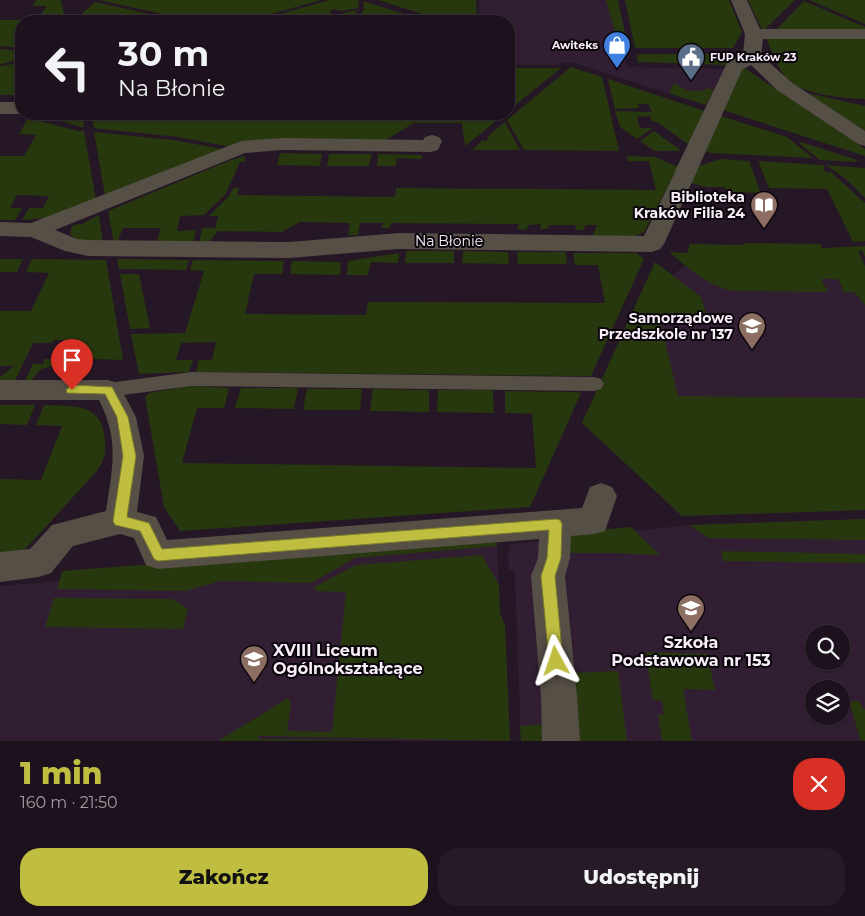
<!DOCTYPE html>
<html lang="pl">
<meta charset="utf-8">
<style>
:root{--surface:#1c111c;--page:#251a25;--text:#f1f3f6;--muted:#a09da3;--line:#3a313b;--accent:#bfbe41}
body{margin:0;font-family:Montserrat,sans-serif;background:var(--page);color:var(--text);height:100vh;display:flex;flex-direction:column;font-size:19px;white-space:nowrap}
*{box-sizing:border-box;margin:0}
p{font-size:16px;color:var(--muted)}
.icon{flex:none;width:28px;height:28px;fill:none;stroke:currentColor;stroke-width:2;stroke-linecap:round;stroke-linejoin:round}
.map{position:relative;height:741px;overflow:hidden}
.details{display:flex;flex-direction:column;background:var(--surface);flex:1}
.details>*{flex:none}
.guide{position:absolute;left:15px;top:15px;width:500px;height:105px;border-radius:20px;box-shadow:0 1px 4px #0004,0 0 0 1px var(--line);background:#1c111c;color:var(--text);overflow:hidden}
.buttons{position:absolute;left:805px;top:625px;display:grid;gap:10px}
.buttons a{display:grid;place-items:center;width:45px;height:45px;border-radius:50%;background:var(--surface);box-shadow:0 1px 4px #0004,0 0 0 1px var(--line);font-size:25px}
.pin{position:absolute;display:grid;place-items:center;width:42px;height:42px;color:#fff;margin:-51px -21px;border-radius:50% 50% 50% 0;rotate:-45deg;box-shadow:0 0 5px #0007}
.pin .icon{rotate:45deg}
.me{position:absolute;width:55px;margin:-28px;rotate:355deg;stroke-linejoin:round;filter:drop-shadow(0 0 4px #0008)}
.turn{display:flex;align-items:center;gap:18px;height:105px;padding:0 20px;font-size:22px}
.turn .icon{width:65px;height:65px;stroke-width:2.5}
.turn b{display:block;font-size:35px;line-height:42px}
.round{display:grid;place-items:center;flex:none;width:52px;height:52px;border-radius:20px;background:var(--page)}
.summary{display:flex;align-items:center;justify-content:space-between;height:85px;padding:0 20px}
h1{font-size:30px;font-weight:800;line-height:38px;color:var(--accent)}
.cta{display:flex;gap:10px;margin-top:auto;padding:10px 20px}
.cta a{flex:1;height:58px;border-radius:20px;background:var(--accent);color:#111;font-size:20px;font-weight:800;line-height:58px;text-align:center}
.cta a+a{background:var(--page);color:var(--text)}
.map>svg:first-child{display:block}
.built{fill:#311e32;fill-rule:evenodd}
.green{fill:#28380e}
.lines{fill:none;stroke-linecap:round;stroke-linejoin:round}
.service{fill:#554f46;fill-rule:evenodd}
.pedestrian{fill:#554f46;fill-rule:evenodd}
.minor{fill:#554f46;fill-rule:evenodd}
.route{fill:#bfbe41;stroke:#7c7c2a}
.labels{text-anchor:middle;stroke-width:4;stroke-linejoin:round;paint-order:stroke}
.far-poi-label{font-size:11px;font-weight:bold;fill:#f8edf8;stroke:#0a050b;text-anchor:end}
.poi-label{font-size:14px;font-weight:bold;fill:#f8edf8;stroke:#0a050b;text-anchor:end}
.street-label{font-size:14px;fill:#f8edf8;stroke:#0a050b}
.near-poi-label{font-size:16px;font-weight:bold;fill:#f8edf8;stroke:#0a050b}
</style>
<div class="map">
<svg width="865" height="741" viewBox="0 0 865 741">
<rect width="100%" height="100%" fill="#251726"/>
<g class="built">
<path d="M479,0h139l9,43h-9l1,5h3l5,19 97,2 -18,36 -132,-42h-13v2h-49l-3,-2v-42h-29z"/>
<path d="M821,256l44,49v205l-183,6 -83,-78 73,-163 13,-9z"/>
<path d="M865,519v222h-344l-6,-164 -1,-7h-5l-2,-19 4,-1 -1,-6 179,-19zM814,634h27v27h-27zM814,689h27v27h-27z"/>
<path d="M497,546l3,67 5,12 5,116h-510v-155z"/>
</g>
<g class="green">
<path d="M36,0h25l4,20 -44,1v27l-21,-2v-26h37l10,-14h-14z"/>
<path d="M99,0h222l-75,21h-52z"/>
<path d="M330,0h28l1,8 -18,3 -7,-2 -5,3 6,3 23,-5 -8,11h-95z"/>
<path d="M378,0h98l1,21h-33z"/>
<path d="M606,0h12l9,43h-9z"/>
<path d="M625,0h104l13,32 -9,16h-98z"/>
<path d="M748,0h47l-32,31z"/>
<path d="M809,0h56v24z"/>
<path d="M363,1l64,20h-70l7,-12z"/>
<path d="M804,1l61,26v5h-91z"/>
<path d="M95,2l86,19h-107z"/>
<path d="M865,37v62c-22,-1 -62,-4 -78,-20 -8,-7 -16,-31 -21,-41z"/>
<path d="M0,49l21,2v9l-21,4z"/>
<path d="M643,54h88l-5,11 -88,-3 -1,-7z"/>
<path d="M21,63v32h-21v-29z"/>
<path d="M571,67l31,10 17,74 -95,-1 -17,-30z"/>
<path d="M509,68h52l-52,42v-15h7l-2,-17 -5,-1z"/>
<path d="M742,69h4l119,80v7l-142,-46z"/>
<path d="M608,79l97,32 -16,34 -29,-21 -9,-4 -1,-4 -13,1 3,11h13l-16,11 -17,-12 -5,-16 37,1 -4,-8h-10l1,4 -24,1z"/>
<path d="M674,83c10,8 23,11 34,5l6,2 -8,15 -35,-11 -1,-3z"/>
<path d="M807,93l58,13v25z"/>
<path d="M45,114h37l2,14 -43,-13z"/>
<path d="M91,114h414l-40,32 -3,-23h-48l-32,19 -138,1 -2,-2 -7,2 1,2 -10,1 -48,-9 -84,-9z"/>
<path d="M721,116l66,21 26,21 -103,-5 -5,-2z"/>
<path d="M28,118l50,13h6l12,69 -50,18 -24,2 7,-12h14l6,-12 -32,-1 -7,13h12l-7,12h-15v-64h24l12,-21 -17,-1z"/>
<path d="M505,122l15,28h-48l11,-10 3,1 3,-3 -2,-1z"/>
<path d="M654,131l25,18 1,2h-25l-15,-10z"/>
<path d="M94,132l79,8 49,9 -117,47z"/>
<path d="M801,142l56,18 -1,2 -36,-2 -20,-16z"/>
<path d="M280,153l42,1 -2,12 -43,-1z"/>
<path d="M329,154h43l-3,12h-42z"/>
<path d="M378,154l44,1v4l-25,-1 -1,8h-19z"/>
<path d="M245,156v6h-5l-15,33 -21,20 -24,1 -3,15 19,-1 -3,14 -37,-1 5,-15h-38l-6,15h-3l-6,-32 123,-51z"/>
<path d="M627,156l28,1 23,10 -34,65 -13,6 -39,-1 5,-12h-11l-3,5h-8l1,-5h-26l-3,4h-7l1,-5 -12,1 -3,5 -9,-1 2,-5 -127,-1 -3,5h-8l3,-5h-24l-2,12h-10l2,-12 -50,-1 -18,10 -64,-1 -11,13h-8l3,-16h13l3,-12h-9l20,-20 4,-8h6l-2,7 158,2 1,-9 260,2 -7,-29h-21z"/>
<path d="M720,159l29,2 12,32 -34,-1 -2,-5h-19l-15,-4 8,-17z"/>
<path d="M758,161l64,4 3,2 -2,2 4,4 4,-1 34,31v38l-12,1 -26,-53 -58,-1z"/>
<path d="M826,165l39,3v30l-18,-18z"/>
<path d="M99,215l4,28c-11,0 -26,0 -33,-9l2,-8 6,-2 2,1z"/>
<path d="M744,243l77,1 1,4 43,-2v11l-3,-6h-4l7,15v39l-11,-13h-10l-4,-3h3l-5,-10h-17l7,13 -93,-1c-26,-3 -46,-23 -66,-39l18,1 3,-9 55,1z"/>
<path d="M406,251h48v12h-49z"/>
<path d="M463,251l45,1 1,12 -47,-1z"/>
<path d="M517,252h49l1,12h-49z"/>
<path d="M399,253l-1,10 -27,-1 -3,13h-21l1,-14z"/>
<path d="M573,253h63l8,6 -53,117 -395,-4 3,-12h13l4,-18 -35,1 -5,17h17l-4,12 -50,2 -8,-40 54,-1 19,-62 -14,-1 3,-10 91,1 -2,13h-28l-9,40 121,1 2,-13 237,1 -7,-38h-23z"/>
<path d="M0,259h23l-6,13h-17z"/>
<path d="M32,259l74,1 17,100 -54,-2 -12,7 -16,4 -12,14h-5l9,-19h10l2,-5h17l8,-19h-16l-2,3h-19l-19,40 -14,-1v-5l14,-11h-14v-55h31l18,-38 -23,-1z"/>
<path d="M117,259l72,1 -3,10 -67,-1z"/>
<path d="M292,261l49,1 -1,13 -50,-1z"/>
<path d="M655,262l46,35 6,19h-48l19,80 187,2v112l-183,6 -100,-93z"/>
<path d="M120,274h19l11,54 -20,1z"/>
<path d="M190,386l39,2 -5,20h-27l-15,55 354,5 -4,-54 -27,-1v-22l69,1 7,1 -51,114 -350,24 -16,-24 -19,-110 4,-4z"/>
<path d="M241,388h57l-4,21 -59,-1z"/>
<path d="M307,389h55l-2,21h-57z"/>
<path d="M373,389l56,1v22l-59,-1z"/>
<path d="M438,390h55l1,23 -57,-1z"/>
<path d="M0,405h35l-8,20 -27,-1z"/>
<path d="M44,405c30,1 60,-2 61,37 1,12 -1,18 -8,29l-80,87 -17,1v-80l41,1 21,-54 -26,-1z"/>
<path d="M865,519v21l-157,-2 -19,-13z"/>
<path d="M631,527l29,28 -47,-2h-44l-7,-19z"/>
<path d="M497,538v8l-142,12 -44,25 -91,-2 -34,10 -129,-2 5,-18z"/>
<path d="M721,551l144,3v9l-142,-2z"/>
<path d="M482,555l17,30 1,28 5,12 5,116 -251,-5 -1,3 144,2h-144v-2v2h-40l70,-43 3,6 -4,27 45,1 14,-140 -30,-1 -2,-4 42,-22z"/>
<path d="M54,598l119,1 15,10 -5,20 -138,-2z"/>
<path d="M645,652l62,2 8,36 -32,-1 9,52h-30l-4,-26 6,-1 -2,-13 -9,-1z"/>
<path d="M618,671l9,70h-53l-1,-68z"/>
<path d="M849,701h9l7,9v31h-4z"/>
<path d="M547,724l1,17h-27l-1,-15z"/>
</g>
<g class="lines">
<path class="service" d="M191,372l403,5 7,2 3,5 -3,5 -7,2 -403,-5 -83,11 -7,-2 -3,-5 3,-5 7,-2z"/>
<path class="pedestrian" d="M731,0h16l13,29h105v10h-102l-2,16 30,27 74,49v15l-7,-2 -81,-54 -26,-25 -9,5 -45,101 -3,5 -8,2 -8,-2 -3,-5 50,-104 2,-4 16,-9 2,-20z"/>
<g class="minor">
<path d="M0,102h21l1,12h-22z"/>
<path d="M432,135l7,2 3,4 -4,9 -7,2 -148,-2 -38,3 -190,77 22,9 11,1 201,2 110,-9 245,3 34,-70 8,-2 8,2 3,5 -33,73 -4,5 -8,3 -253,-3 -110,9 -201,-2 -23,-5 -34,-14 -31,-1v-14l31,1 210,-82 42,-3 140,2 2,-3z"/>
<path d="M0,380h108l10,3 18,34 8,39 -7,56 19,5 11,23 415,-32 8,-21 11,-4 11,4 5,9 -12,35 -11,3 -23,2 -1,22 -5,18 12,120 3,45h-38l-1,-45 -10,-120 7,-18 1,-19 -381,30 -12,-4 -12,-27 -14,-4 -47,12 -22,27 -12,4 -39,5v-30l30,-3 22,-24 54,-14c6,-42 14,-70 -7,-111h-99z"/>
</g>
</g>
<path class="route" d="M72,385l40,2 16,30 8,39 -9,61 22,6 13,26 394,-30 4,1 2,4 -1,34 -6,18 8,85 -2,5 -5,2 -5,-2 -2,-5 -8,-85 6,-18 2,-28 -391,31 -4,-2 -14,-28 -25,-6 -2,-4 10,-65 -6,-39 -12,-23 -38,-1 -1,-3z"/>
<defs>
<g id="shop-pin" transform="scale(1.4375)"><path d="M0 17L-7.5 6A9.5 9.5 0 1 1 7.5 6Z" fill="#3f7fe0" stroke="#0a050b"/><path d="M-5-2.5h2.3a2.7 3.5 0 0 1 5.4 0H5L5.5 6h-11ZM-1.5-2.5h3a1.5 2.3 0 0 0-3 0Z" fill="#fff"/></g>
<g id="civic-pin" transform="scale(1.4375)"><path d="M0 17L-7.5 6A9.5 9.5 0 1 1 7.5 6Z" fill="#5c6f8a" stroke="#0a050b"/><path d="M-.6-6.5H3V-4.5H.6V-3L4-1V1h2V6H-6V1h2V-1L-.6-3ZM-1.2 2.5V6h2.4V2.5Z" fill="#fff"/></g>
<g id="library-pin" transform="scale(1.4375)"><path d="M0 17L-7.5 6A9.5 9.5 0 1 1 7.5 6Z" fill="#8d6e63" stroke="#0a050b"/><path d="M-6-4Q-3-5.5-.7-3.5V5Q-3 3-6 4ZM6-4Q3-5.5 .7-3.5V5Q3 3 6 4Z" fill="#fff"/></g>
<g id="school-pin" transform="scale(1.4375)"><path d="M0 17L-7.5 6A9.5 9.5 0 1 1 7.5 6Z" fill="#8d6e63" stroke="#0a050b"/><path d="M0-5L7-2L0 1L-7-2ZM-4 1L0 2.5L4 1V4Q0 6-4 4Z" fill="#fff"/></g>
</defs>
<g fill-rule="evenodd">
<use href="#shop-pin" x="617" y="45"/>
<use href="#civic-pin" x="691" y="57"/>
<use href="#library-pin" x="764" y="205"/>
<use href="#school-pin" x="752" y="326"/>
<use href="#school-pin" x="691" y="608"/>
<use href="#school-pin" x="254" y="659"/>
</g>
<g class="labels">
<g class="far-poi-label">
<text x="598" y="49">Awiteks</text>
<text x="710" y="61" text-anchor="start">FUP Kraków 23</text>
</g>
<g class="poi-label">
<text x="745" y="202">Biblioteka<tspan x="745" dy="16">Kraków Filia 24</tspan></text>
<text x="733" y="323">Samorządowe<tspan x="733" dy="16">Przedszkole nr 137</tspan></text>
</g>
<g class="street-label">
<text x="449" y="246">Na Błonie</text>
</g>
<g class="near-poi-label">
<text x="691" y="648">Szkoła<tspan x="691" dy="18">Podstawowa nr 153</tspan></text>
<text x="273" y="656" text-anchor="start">XVIII Liceum<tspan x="273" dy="18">Ogólnokształcące</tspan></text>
</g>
</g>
</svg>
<div class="buttons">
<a><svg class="icon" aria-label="search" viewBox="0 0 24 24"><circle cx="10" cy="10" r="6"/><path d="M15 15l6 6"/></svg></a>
<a><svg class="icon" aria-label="layers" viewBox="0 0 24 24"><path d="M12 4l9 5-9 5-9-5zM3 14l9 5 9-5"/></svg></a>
</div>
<div class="pin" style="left:72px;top:390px;background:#d93025"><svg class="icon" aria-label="arrive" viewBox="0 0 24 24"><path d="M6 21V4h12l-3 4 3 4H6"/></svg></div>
<svg class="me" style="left:556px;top:661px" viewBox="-20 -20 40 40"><path d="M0-17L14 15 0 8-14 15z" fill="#bfbe41" stroke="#fff" stroke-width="4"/></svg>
<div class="guide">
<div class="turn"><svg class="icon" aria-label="left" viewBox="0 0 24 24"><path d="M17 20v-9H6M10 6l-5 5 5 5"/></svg><div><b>30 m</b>Na Błonie</div></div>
</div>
</div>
<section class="details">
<div class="summary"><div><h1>1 min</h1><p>160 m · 21:50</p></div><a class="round" style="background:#d93025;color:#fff"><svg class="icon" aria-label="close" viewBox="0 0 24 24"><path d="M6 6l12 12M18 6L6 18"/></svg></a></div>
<div class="cta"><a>Zakończ</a><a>Udostępnij</a></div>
</section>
